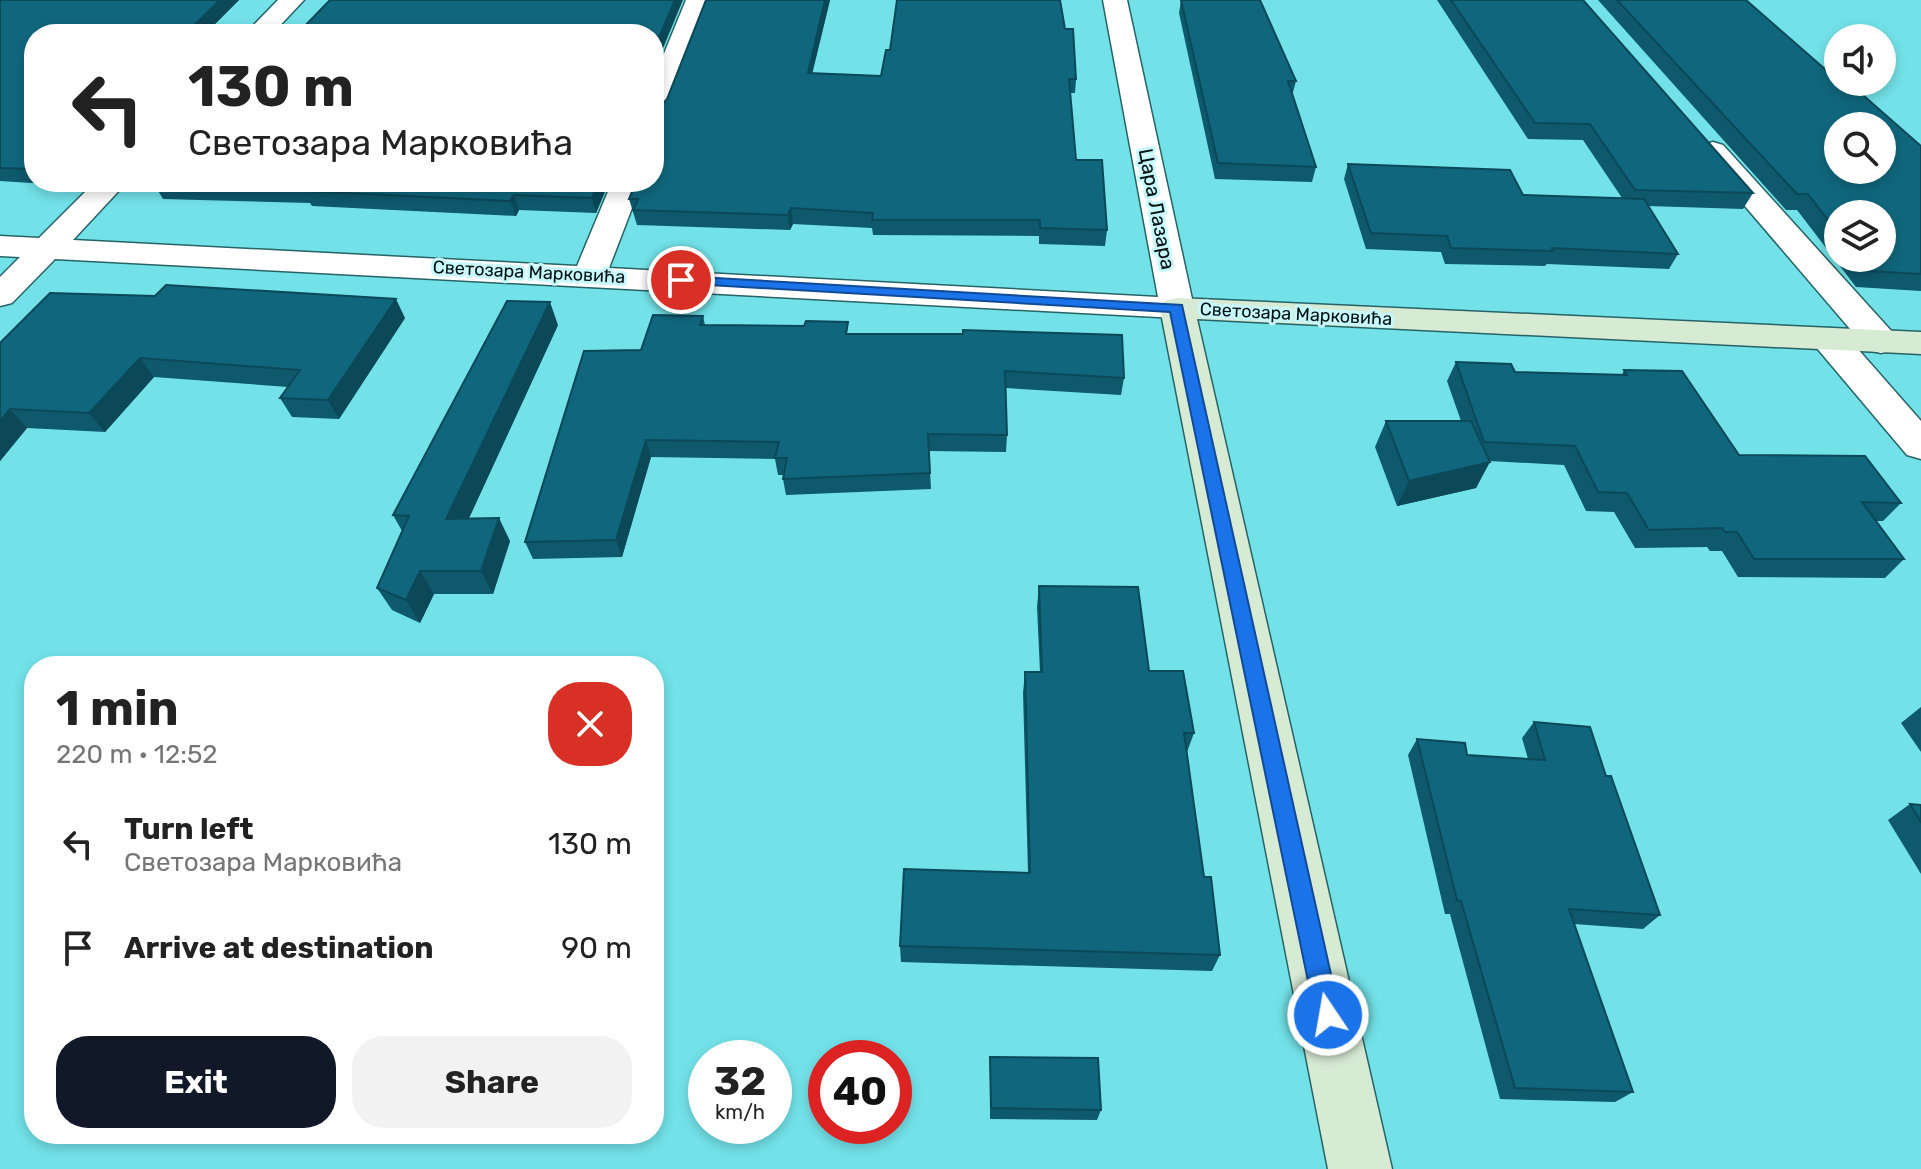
<!DOCTYPE html>
<meta charset="utf-8">
<style>
:root{--surface:#fff;--page:#f2f2f2;--text:#222;--muted:#767676;--accent:#111827}
body{margin:0;font-family:Rubik,sans-serif;background:var(--page);color:var(--text);height:100vh;display:flex;flex-direction:column;font-size:30px;white-space:nowrap}
*{box-sizing:border-box;margin:0}
p{font-size:26px;color:var(--muted)}
.icon{flex:none;width:44px;height:44px;fill:none;stroke:currentColor;stroke-width:2;stroke-linecap:round;stroke-linejoin:round}
.map{position:relative;flex:1;overflow:hidden}
.sheet{position:absolute;left:24px;top:656px;width:640px;height:488px;display:flex;flex-direction:column;background:var(--surface);border-radius:32px;box-shadow:0 4px 12px #0003}
.sheet>*{flex:none}
.top-card{position:absolute;left:24px;top:24px;width:640px;height:168px;border-radius:32px;box-shadow:0 4px 12px #0003;background:#fff;color:var(--text);overflow:hidden}
.controls{position:absolute;left:1824px;top:24px;display:grid;gap:16px}
.controls a{display:grid;place-items:center;width:72px;height:72px;border-radius:50%;background:var(--surface);box-shadow:0 4px 12px #0003;font-size:40px}
.speed{position:absolute;left:688px;top:1040px;display:flex;gap:16px;font-size:40px;font-weight:700;text-align:center}
.speed>*{display:grid;place-content:center;width:104px;height:104px;border-radius:50%;background:var(--surface);box-shadow:0 4px 12px #0003;line-height:1}
.speed small{font-size:20px;font-weight:400}
.speed .limit{border:12px solid #d22;background:#fff;color:#111}
.pin{position:absolute;display:grid;place-items:center;width:68px;height:68px;color:#fff;margin:-34px;border:4px solid #fff;border-radius:50%;box-shadow:0 2px 8px #0007}
.me{position:absolute;width:88px;margin:-44px;rotate:348deg;stroke-linejoin:round;filter:drop-shadow(0 0 6px #0008)}
.turn{display:flex;align-items:center;gap:28px;height:168px;padding:0 32px;font-size:36px}
.turn .icon{width:104px;height:104px;stroke-width:2.5}
.turn b{display:block;font-size:56px;line-height:68px}
.round{display:grid;place-items:center;flex:none;width:84px;height:84px;border-radius:32px;background:var(--page)}
.headline{display:flex;align-items:center;justify-content:space-between;height:136px;padding:0 32px}
h1{font-size:48px;font-weight:700;line-height:60px}
.button{display:flex;gap:16px;margin-top:auto;padding:16px 32px}
.button a{flex:1;height:92px;border-radius:32px;background:var(--accent);color:#fff;font-size:32px;font-weight:700;line-height:92px;text-align:center}
.button a+a{background:var(--page);color:var(--text)}
ul{padding:0;list-style:none}
li{display:flex;align-items:center;gap:24px;height:104px;padding:0 32px}
li div{flex:1}
li b{display:block;font-size:30px}
li em{font-style:normal}
.map>svg:first-child{display:block}
.lines{fill:none;stroke-linecap:round;stroke-linejoin:round}
.street-casing{stroke:#266366;stroke-width:3}
.secondary-casing{stroke:#266366;stroke-width:3}
.street{fill:#fff;fill-rule:evenodd}
.secondary{fill:#d7ead4;fill-rule:evenodd}
.wall{fill:#0e596c;fill-rule:evenodd}
.shaded-wall{fill:#0b4858}
.building{fill:#10677d;stroke:#0b4858;stroke-width:2;fill-rule:evenodd}
.route{fill:#1a73e8;stroke:#114b97;stroke-width:2}
.labels{text-anchor:middle;stroke-width:6;stroke-linejoin:round;paint-order:stroke}
.far-street-label{font-size:18px;fill:#001011;stroke:#c7f9fc}
.street-label{font-size:20px;fill:#001011;stroke:#c7f9fc}
</style>
<div class="map">
<svg width="1921" height="1169" viewBox="0 0 1921 1169">
<rect width="100%" height="100%" fill="#72e2e8"/>
<g class="lines">
<g class="street-casing">
<g id="street">
<path d="M278,0h26l-32,34h-27z"/>
<path d="M686,0h24l-42,112 -4,6 -10,2v-42z"/>
<path d="M1103,0h24l67,308 -5,7 -12,3 -1122,-59 -43,44 -12,3v-29l20,-20 -20,-1v-20l39,2 56,-56h32l-54,58 504,26 35,-84h30l-33,86 549,29z"/>
<path d="M1713,142l10,3 171,189 5,8 -5,8 -13,3 -13,-3 -165,-193 -5,-6 5,-6z"/>
<path d="M1829,328l13,3 79,90v38l-14,-4 -91,-108 -5,-8 5,-8z"/>
</g>
</g>
<g class="secondary-casing">
<path id="secondary" d="M1177,298l744,34v22l-724,-35 195,850h-64l-168,-861 5,-7z"/>
</g>
<use href="#street" class="street"/>
<use href="#secondary" class="secondary"/>
</g>
<g class="wall">
<path d="M0,0h239l-34,34h-171v148h15l-2,2 -47,-3z"/>
<path d="M706,0h124l-18,73 69,3 184,-47 11,50 -1,14h-5l6,67 31,70 -2,16 -66,-2v-8l-166,-1 -1,-7 -79,-4 -3,6 -153,-5 -8,-26 25,-17 7,-76 6,-7z"/>
<path d="M1181,0l115,81 -4,15 24,71 -4,15 -97,-3 -36,-166z"/>
<path d="M1437,0h146l170,193 -10,16 -95,-3 30,48 -9,15 -122,-5 -2,2 -100,-2 -4,-12 -75,-3 -22,-70 4,-15 175,31 99,3 -39,-58 -55,-1z"/>
<path d="M1598,0h148l80,70 95,76v145l-65,-4 -59,-77h-11zM1838,214l44,44h-44z"/>
<path d="M156,182h453l-13,31 -77,-3 -3,6 -204,-10 -2,-3 -147,-4 -9,-15z"/>
<path d="M703,316l2,9 144,9 275,44 -3,17 -116,-7 2,47 -1,17 -77,-1 2,38 -145,6 -3,-16 1,-4h-6l-3,-16 -124,-2 -29,100 -89,2 -8,-17z"/>
<path d="M405,318l-66,101 -47,-2 -12,-19 8,-11 -134,-10 -49,55 -78,-4 -27,33v-118z"/>
<path d="M558,325l-89,193 41,23 -17,53h-59l-14,29 -28,-13 -15,-22 25,-57 -9,-16z"/>
<path d="M1456,362l59,10 107,3 2,-5 115,85 162,48 -18,18h-7l28,38 -19,19 -147,-1 -16,-26h-12l-3,-4 -72,1 -21,-36 -28,-1 -22,-46 -75,-4 -13,27 -79,18 -22,-59 11,-26h75l-14,-40z"/>
<path d="M1039,586l110,85 45,62 -7,19 17,125 16,78 -8,16 -311,-9 -1,-16 128,-74 -5,-179 2,-21h15l-3,-65z"/>
<path d="M1921,707v45l-20,-29z"/>
<path d="M1534,722l72,54 54,139 -17,14 -69,-5 59,168 -18,10 -115,-3 -50,-185h-5l-37,-159 9,-16 50,16 61,4 -6,-21z"/>
<path d="M1910,804l11,1v69l-33,-54z"/>
<path d="M990,1057l111,53 -4,10 -107,-1z"/>
</g>
<g class="shaded-wall">
<path d="M220,0h19l-34,34h-20z"/>
<path d="M675,0h8l-29,70v-21z"/>
<path d="M825,0h5l-21,87 -1,-14z"/>
<path d="M598,182h11l-13,31 -4,-15z"/>
<path d="M514,195l5,15 -3,6 -6,-15z"/>
<path d="M791,208l2,16 -3,6 -2,-15z"/>
<path d="M396,299l9,19 -66,101 -11,-19z"/>
<path d="M550,302l8,23 -100,217 -12,-23z"/>
<path d="M140,358l14,19 -49,55 -16,-19z"/>
<path d="M10,409l17,19 -27,33v-40z"/>
<path d="M646,440l5,17 -29,100 -6,-17z"/>
<path d="M1490,462l-14,26 -79,18 12,-25z"/>
<path d="M499,518l11,23 -17,53 -12,-23z"/>
<path d="M420,571l14,23 -14,29 -14,-23z"/>
</g>
<g class="building">
<path d="M0,0h220l-35,34h-151v135l-34,-1z"/>
<path d="M330,0h345l-21,49v-15h-357z"/>
<path d="M706,0h119l-17,73 73,3 5,-26h4l7,-50h163l5,29h8l3,50h-7l7,81h26l5,70 -67,-2v-8h-168l1,-7 -82,-5 -3,7 -155,-5 5,-11h-9l7,-17h18v-75l7,-1 6,-7z"/>
<path d="M1181,0h79l36,81h-8l28,86 -98,-4z"/>
<path d="M1451,0h132l170,193 -118,-3 -45,-66 -55,-1z"/>
<path d="M1617,0h129l80,70h8l4,3v9h10l73,64v128l-53,-3 -10,-13h24v-44h-44v19l-30,-39h-11zM1838,126h44v44h-44z"/>
<path d="M1348,164l162,6 13,25 121,4 34,55 -126,-6 1,3 -102,-3 -4,-12 -76,-3z"/>
<path d="M156,182h442l-6,16 -78,-3 -4,6 -205,-10 3,-3 -154,-4z"/>
<path d="M166,285l230,14 -68,101 -48,-2 20,-28 -160,-12 -51,55 -79,-4 -10,12v-78l50,-50 105,3z"/>
<path d="M507,301l43,1 -104,217 53,-1 -18,53h-61l-14,29 -29,-12 32,-72 -16,-1z"/>
<path d="M653,315l50,1 -3,9 104,1 2,-5 42,1 -2,12h117v-4l159,5 2,43 -119,-7 2,64 -79,-1 2,39 -147,6 4,-21h-12l4,-16 -133,-2 -30,100 -91,2 59,-191 57,-1z"/>
<path d="M1456,362l55,2 4,8 112,3 -3,-5 58,1 57,84 126,1 36,47 -39,-1 42,57h-150l-17,-27h-12l-3,-4 -73,2 -22,-37 -29,-1 -23,-46 -91,-4z"/>
<path d="M1386,421h85l19,41 -81,19z"/>
<path d="M1039,586l99,1 11,84h34l11,62h-10l20,144h7l9,78 -320,-9 4,-77 126,4 -5,-201h17z"/>
<path d="M1534,722l56,5 16,49h5l49,139 -91,-6 64,183 -118,-4 -54,-187 -4,-1 -40,-161 48,4 2,12 78,5z"/>
<path d="M1910,804l11,1v17z"/>
<path d="M990,1057l108,1 3,52 -110,-2z"/>
</g>
<path class="route" d="M681,276l501,29 158,710 -4,9 -8,3 -9,-3 -4,-9 -145,-703 -494,-29v-6z"/>
<g class="labels">
<g class="far-street-label">
<text transform="translate(529 272) rotate(3)" y="6">Светозара Марковића</text>
<text transform="translate(1296 314) rotate(3)" y="6">Светозара Марковића</text>
</g>
<g class="street-label">
<text transform="translate(1157 209) rotate(79)" y="7">Цара Лазара</text>
</g>
</g>
</svg>
<div class="controls">
<a><svg class="icon" aria-label="sound" viewBox="0 0 24 24"><path d="M4 9h4l5-4v14l-5-4H4zM17 9q2 3 0 6"/></svg></a>
<a><svg class="icon" aria-label="search" viewBox="0 0 24 24"><circle cx="10" cy="10" r="6"/><path d="M15 15l6 6"/></svg></a>
<a><svg class="icon" aria-label="layers" viewBox="0 0 24 24"><path d="M12 4l9 5-9 5-9-5zM3 14l9 5 9-5"/></svg></a>
</div>
<div class="speed"><div>32<small>km/h</small></div><div class="limit">40</div></div>
<div class="pin" style="left:681px;top:280px;background:#d93025"><svg class="icon" aria-label="arrive" viewBox="0 0 24 24"><path d="M6 21V4h12l-3 4 3 4H6"/></svg></div>
<svg class="me" style="left:1328px;top:1015px" viewBox="-20 -20 40 40"><circle r="17" fill="#1a73e8" stroke="#fff" stroke-width="3"/><path d="M0-11L8 9 0 5-8 9z" fill="#fff"/></svg>
<div class="top-card">
<div class="turn"><svg class="icon" aria-label="left" viewBox="0 0 24 24"><path d="M17 20v-9H6M10 6l-5 5 5 5"/></svg><div><b>130 m</b>Светозара Марковића</div></div>
</div>
<section class="sheet">
<div class="headline"><div><h1>1 min</h1><p>220 m · 12:52</p></div><a class="round" style="background:#d93025;color:#fff"><svg class="icon" aria-label="close" viewBox="0 0 24 24"><path d="M6 6l12 12M18 6L6 18"/></svg></a></div>
<ul>
<li><svg class="icon" aria-label="left" viewBox="0 0 24 24"><path d="M17 20v-9H6M10 6l-5 5 5 5"/></svg><div><b>Turn left</b><p>Светозара Марковића</p></div><em>130 m</em></li>
<li><svg class="icon" aria-label="arrive" viewBox="0 0 24 24"><path d="M6 21V4h12l-3 4 3 4H6"/></svg><div><b>Arrive at destination</b></div><em>90 m</em></li>
</ul>
<div class="button"><a>Exit</a><a>Share</a></div>
</section>
</div>
